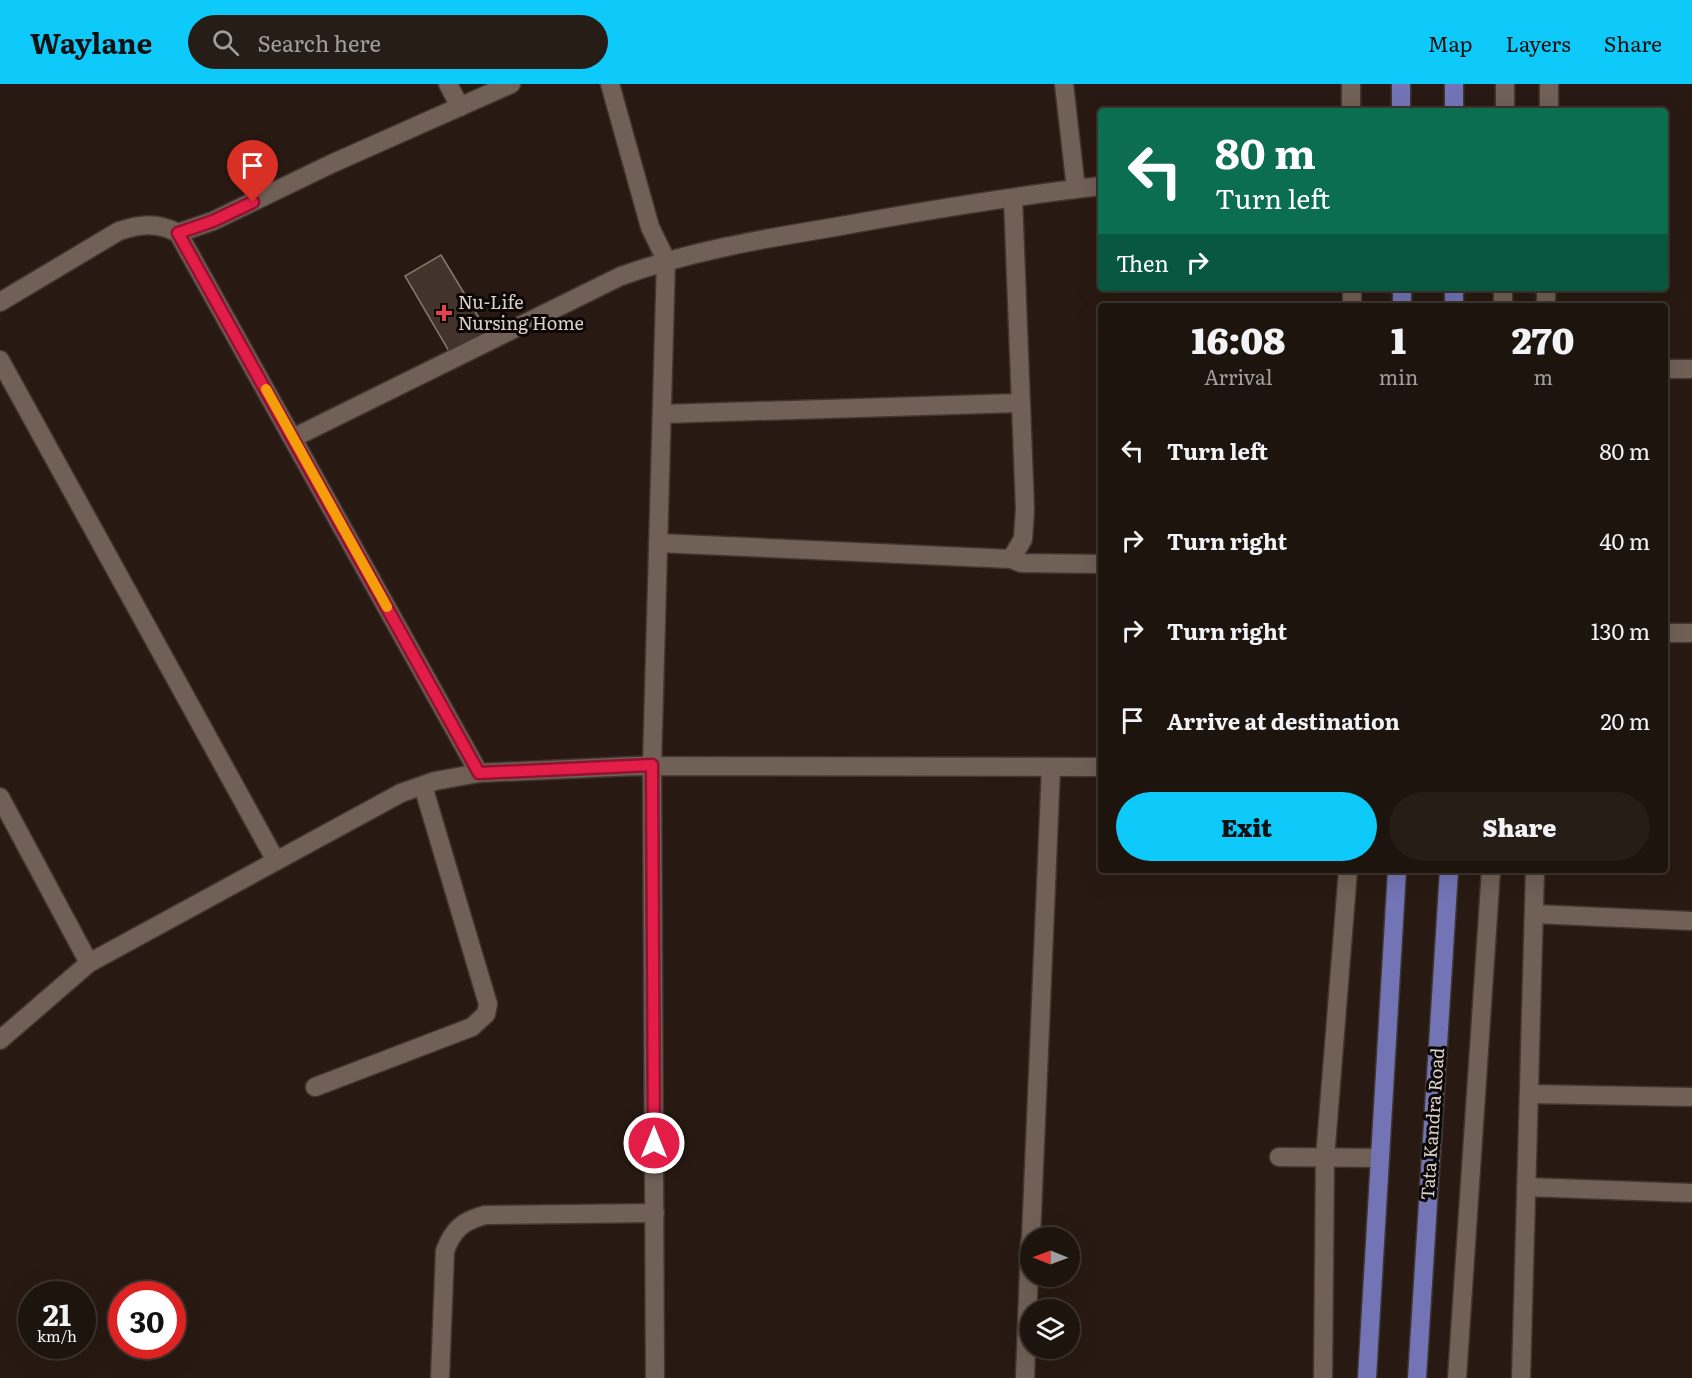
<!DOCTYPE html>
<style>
:root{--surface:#1e140e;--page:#261d17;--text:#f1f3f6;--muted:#a19e9e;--line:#3c332e;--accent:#0ecafa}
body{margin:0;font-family:Literata,serif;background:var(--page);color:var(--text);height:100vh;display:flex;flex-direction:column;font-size:22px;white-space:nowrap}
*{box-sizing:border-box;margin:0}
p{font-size:20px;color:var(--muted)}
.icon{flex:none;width:33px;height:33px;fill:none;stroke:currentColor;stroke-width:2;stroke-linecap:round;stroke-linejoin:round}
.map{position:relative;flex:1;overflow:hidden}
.side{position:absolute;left:1098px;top:219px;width:570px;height:570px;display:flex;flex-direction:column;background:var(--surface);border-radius:6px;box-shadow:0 6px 24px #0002,0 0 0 2px var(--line)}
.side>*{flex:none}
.guide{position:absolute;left:1098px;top:24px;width:570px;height:183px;border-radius:6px;box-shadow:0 6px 24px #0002,0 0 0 2px var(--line);background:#0b6e4f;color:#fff;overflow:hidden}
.needle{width:39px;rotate:271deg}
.tools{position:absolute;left:1020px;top:1143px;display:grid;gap:12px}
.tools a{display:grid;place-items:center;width:60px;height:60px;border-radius:50%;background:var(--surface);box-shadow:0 6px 24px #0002,0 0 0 2px var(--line);font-size:30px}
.speed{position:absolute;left:18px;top:1197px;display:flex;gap:12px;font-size:30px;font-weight:700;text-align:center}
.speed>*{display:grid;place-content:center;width:78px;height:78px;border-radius:50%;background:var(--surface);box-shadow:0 6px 24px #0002,0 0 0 2px var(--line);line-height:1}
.speed small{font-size:15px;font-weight:400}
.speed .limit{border:9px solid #d22;background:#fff;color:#111}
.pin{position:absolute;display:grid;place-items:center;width:51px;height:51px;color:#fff;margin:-62px -26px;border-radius:50% 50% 50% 0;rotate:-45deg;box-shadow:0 0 6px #0007}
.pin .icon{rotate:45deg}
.me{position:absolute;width:66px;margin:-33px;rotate:0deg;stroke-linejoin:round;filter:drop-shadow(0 0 4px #0008)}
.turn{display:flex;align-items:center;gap:21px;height:126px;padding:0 18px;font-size:27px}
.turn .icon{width:78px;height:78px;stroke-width:2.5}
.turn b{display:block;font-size:42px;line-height:51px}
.then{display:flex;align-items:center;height:57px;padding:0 18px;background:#0003;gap:12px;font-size:22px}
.eta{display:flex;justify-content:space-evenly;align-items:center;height:102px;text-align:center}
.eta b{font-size:36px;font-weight:800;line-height:42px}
.primary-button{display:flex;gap:12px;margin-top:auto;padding:12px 18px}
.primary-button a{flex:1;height:69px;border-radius:36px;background:var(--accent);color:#111;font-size:24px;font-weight:800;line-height:69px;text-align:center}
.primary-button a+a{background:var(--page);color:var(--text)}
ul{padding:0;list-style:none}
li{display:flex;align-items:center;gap:18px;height:90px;padding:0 18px}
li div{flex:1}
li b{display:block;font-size:22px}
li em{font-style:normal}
header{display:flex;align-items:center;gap:36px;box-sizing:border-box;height:84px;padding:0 30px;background:var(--accent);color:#111}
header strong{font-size:28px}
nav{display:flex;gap:33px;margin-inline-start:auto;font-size:21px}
.search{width:420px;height:54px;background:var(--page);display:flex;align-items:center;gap:15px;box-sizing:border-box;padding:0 21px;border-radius:33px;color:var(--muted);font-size:22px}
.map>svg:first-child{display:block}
.building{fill:#43342b;stroke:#87766c;stroke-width:1.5}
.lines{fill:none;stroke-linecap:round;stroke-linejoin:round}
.minor-casing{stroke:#403631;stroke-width:21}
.major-casing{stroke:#403631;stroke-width:21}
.minor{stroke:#706056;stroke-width:18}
.major{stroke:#7274b5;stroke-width:18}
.route-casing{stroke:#92132f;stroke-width:15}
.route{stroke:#e11d48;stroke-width:10}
.slow{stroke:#f59e0b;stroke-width:10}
.health-dot{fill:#e0444e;stroke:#0c0704;stroke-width:2}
.labels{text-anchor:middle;stroke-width:6;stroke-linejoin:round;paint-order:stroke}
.poi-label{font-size:18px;fill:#dad1cb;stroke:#0c0704;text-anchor:start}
.street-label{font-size:18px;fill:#dad1cb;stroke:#0c0704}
</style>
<header>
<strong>Waylane</strong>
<div class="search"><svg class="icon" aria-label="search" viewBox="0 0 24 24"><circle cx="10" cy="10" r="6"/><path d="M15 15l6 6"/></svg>Search here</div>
<nav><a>Map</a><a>Layers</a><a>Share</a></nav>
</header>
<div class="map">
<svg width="1692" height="1294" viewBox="0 0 1692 1294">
<rect width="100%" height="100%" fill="#281a12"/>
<path class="building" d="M441,171l46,76 -37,22 -45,-77z"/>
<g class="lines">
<g class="minor-casing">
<g id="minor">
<path d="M448,0l12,23"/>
<path d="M610,0l40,143 16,33 -14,505 3,613"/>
<path d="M1064,0l12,105"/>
<path d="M1351,0v27"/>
<path d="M1505,27v-27"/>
<path d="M1549,27v-27"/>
<path d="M178,149l35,-12 118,-57 180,-80"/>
<path d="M1352,204v18"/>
<path d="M0,218l119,-71c22,-7 38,-9 59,2l301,540"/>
<path d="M1503,222v-18"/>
<path d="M1546,222v-18"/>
<path d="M0,276l276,501"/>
<path d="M1665,285h27"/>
<path d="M662,330l357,-11"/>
<path d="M293,354l328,-162c70,-25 141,-37 214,-49 88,-16 177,-31 266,-41"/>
<path d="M658,459l353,16 12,-20 2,-30 -12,-311"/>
<path d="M1011,475l10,4 80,1"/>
<path d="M1665,549h27"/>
<path d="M0,713l89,166"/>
<path d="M1534,830l158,7"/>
<path d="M0,956l89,-77 312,-170 34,-12 44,-8 156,-7 466,1"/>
<path d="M315,1003l157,-60 14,-13 2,-10 -65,-218"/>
<path d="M1529,1010l163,3"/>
<path d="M1279,1073l101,1"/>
<path d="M1526,1103l166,6"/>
<path d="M1031,1154l20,-471"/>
<path d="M440,1294l5,-127c8,-22 18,-30 40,-36l170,-2"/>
<path d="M1025,1294l5,-136"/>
<path d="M1323,1294l2,-220 23,-288"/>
<path d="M1457,1294l34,-508"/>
<path d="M1521,1294l14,-508"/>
</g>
</g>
<g class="major-casing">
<g id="major">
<path d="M1401,0v27"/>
<path d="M1454,0v27"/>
<path d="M1402,204v18"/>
<path d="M1454,204v18"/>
<path d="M1367,1294l30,-508"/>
<path d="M1417,1294l32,-508"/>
</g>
</g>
<use href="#minor" class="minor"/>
<use href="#major" class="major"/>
</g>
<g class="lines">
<g class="route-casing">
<path id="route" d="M253,118l-40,19 -35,12 301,540 173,-8 2,378"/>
</g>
<use href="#route" class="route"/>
<path class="slow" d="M266,305l121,218"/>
</g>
<path class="health-dot" d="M441 220h6v6h6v6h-6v6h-6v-6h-6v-6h6z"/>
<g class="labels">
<g class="poi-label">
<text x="458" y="225">Nu-Life<tspan x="458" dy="21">Nursing Home</tspan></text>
</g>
<g class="street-label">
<text transform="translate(1433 1040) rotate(-86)" y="6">Tata Kandra Road</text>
</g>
</g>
</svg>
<div class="tools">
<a><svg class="needle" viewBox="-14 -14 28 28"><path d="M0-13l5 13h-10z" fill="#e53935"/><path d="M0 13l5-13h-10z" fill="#a19e9e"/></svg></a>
<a><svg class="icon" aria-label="layers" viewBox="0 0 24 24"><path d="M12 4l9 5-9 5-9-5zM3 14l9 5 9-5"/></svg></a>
</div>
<div class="speed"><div>21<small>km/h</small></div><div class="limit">30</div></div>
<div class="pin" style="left:253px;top:118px;background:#d93025"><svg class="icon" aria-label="arrive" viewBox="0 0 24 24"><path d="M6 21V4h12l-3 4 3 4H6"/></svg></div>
<svg class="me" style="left:654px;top:1059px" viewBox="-20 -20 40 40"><circle r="17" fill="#e11d48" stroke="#fff" stroke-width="3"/><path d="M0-11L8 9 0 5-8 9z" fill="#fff"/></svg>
<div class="guide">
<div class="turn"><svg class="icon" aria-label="left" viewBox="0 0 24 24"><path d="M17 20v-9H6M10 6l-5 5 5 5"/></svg><div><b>80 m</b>Turn left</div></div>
<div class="then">Then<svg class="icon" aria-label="right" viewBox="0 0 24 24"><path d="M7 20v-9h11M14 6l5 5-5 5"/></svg></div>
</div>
<section class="side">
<div class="eta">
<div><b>16:08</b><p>Arrival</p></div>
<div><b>1</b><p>min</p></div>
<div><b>270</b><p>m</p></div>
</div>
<ul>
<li><svg class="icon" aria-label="left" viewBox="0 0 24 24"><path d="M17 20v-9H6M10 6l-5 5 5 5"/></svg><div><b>Turn left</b></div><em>80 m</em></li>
<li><svg class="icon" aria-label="right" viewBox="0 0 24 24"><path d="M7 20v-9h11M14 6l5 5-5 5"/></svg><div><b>Turn right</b></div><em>40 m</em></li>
<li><svg class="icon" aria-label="right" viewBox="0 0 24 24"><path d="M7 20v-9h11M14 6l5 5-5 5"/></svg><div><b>Turn right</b></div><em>130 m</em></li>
<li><svg class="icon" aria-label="arrive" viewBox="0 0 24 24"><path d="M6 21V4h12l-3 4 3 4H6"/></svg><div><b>Arrive at destination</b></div><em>20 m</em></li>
</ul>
<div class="primary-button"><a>Exit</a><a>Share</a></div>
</section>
</div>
